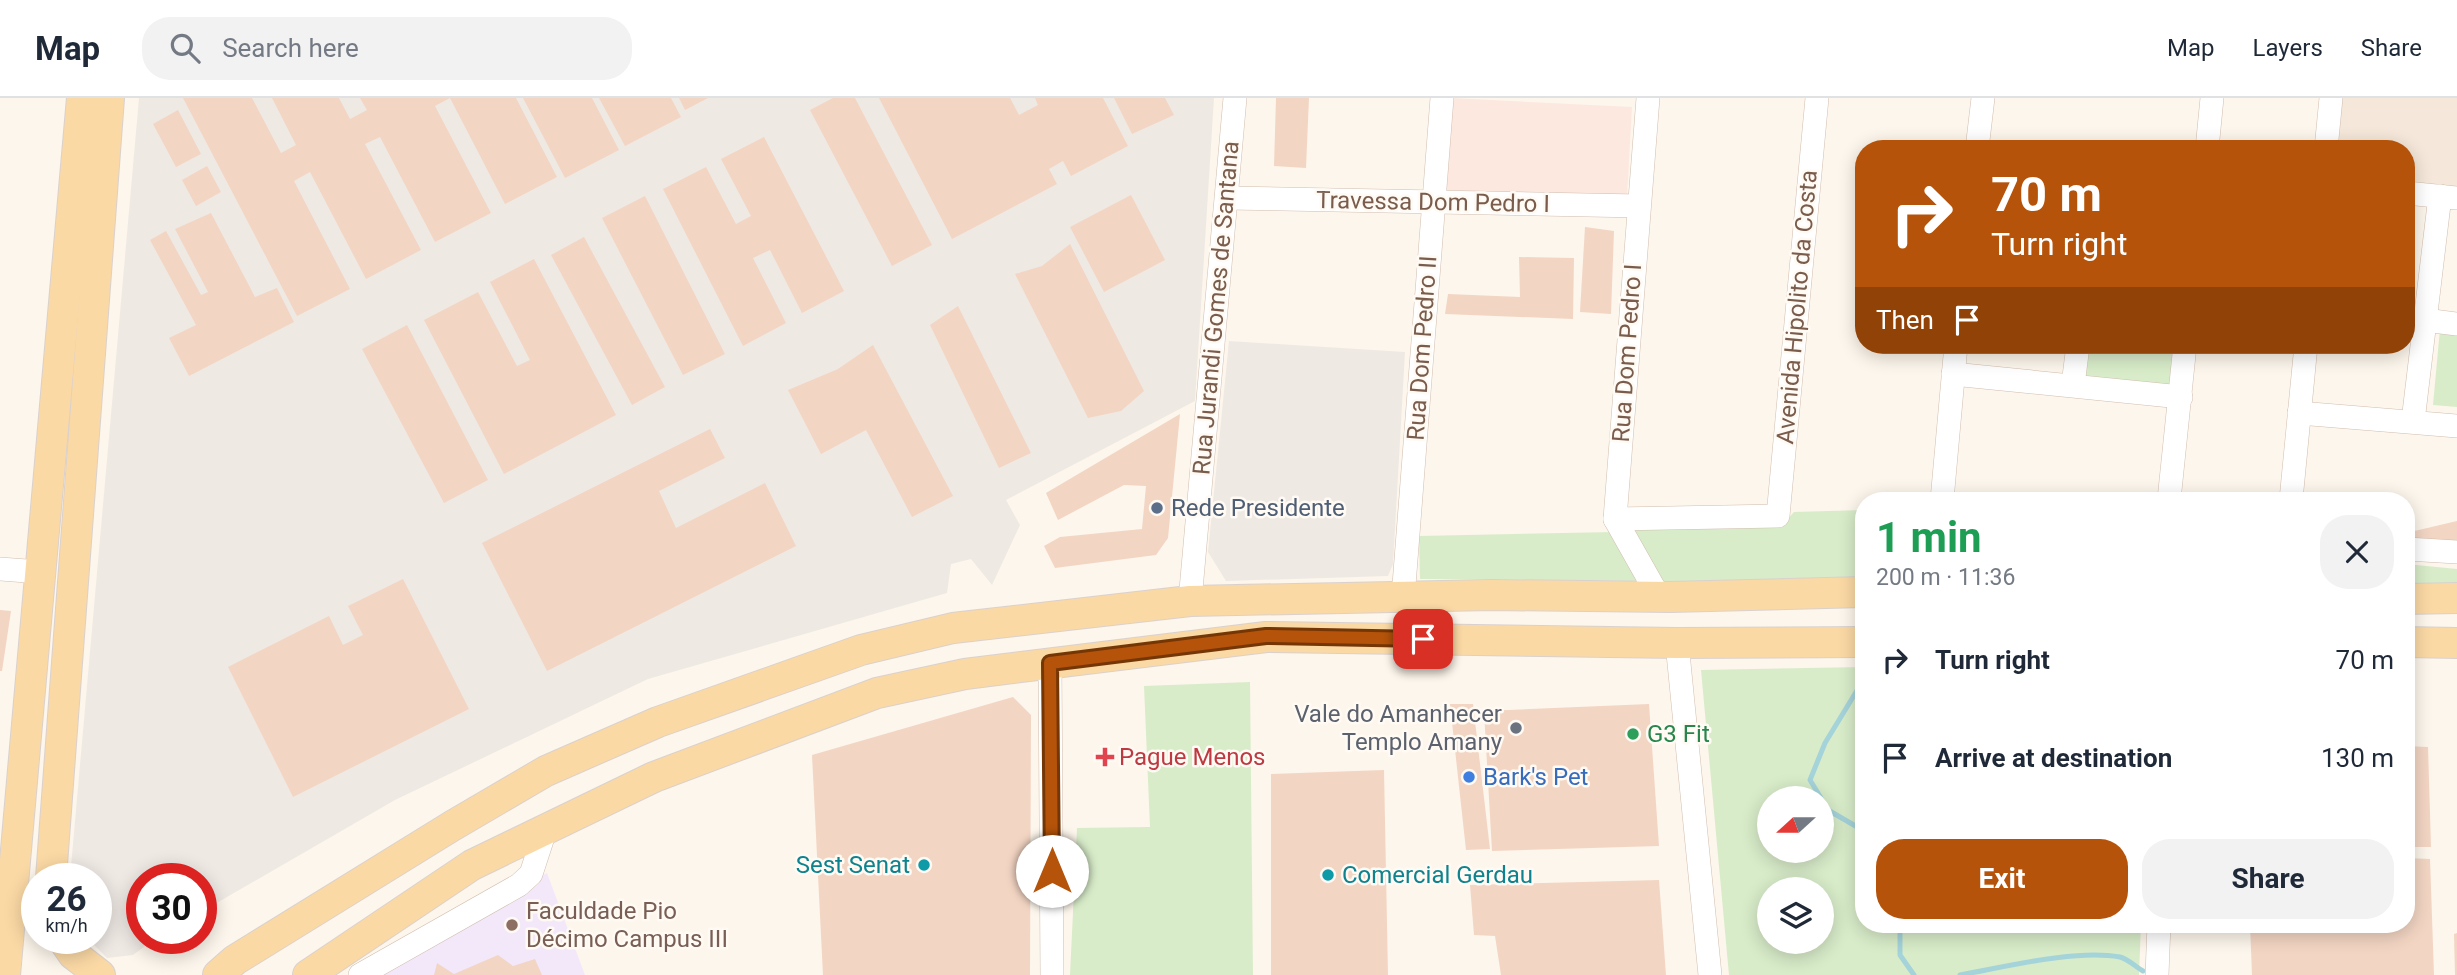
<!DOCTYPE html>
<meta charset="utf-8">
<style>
:root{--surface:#fff;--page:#f2f2f3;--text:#1f2937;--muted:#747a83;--line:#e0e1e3;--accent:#b45309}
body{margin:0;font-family:Roboto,sans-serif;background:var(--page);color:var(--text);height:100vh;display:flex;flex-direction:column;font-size:26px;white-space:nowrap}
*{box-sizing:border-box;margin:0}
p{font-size:23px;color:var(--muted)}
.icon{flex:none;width:38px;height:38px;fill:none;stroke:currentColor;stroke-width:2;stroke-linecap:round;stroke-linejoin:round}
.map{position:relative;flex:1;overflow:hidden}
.drawer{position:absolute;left:1855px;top:394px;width:560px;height:441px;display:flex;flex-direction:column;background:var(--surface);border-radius:28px;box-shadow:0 4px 18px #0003}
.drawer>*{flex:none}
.top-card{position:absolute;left:1855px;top:42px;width:560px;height:214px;border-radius:28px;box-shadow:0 4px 18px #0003;background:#b45309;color:#fff;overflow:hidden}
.needle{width:46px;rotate:249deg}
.fabs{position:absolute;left:1757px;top:688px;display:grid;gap:14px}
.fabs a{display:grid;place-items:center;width:77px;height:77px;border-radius:50%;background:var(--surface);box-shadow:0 4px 18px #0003;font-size:35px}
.speed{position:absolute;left:21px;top:765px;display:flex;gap:14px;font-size:35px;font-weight:700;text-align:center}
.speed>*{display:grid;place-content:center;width:91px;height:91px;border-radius:50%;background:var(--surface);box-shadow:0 4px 18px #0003;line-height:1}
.speed small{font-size:18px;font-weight:400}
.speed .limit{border:10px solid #d22;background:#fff;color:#111}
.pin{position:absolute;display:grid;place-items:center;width:60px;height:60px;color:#fff;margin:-30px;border-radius:14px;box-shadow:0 4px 10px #0006}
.me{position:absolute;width:77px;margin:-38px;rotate:0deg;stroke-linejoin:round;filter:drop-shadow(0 0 5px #0008)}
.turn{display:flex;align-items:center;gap:24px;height:147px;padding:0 21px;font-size:32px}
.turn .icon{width:91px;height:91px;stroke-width:2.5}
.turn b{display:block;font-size:49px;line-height:60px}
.then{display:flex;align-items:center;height:66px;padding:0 21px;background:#0003;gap:14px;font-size:26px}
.round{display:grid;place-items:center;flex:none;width:74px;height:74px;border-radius:28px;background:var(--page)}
.headline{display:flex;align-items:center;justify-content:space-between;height:119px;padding:0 21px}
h1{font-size:42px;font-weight:700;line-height:52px;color:#1e9e55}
.primary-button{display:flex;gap:14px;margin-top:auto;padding:14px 21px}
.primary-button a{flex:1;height:80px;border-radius:28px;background:var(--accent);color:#fff;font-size:28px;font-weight:700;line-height:80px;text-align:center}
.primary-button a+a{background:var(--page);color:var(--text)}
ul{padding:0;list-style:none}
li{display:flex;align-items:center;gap:21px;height:98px;padding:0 21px}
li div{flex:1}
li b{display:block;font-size:26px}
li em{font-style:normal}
header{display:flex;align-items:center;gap:42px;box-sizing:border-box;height:98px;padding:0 35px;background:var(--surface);border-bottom:2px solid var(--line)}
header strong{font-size:33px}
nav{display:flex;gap:38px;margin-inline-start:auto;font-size:24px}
.search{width:490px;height:63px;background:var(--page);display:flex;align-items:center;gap:18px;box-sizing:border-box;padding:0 24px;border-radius:28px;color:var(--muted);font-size:26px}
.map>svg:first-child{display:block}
.residential{fill:#f5e8da}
.commercial{fill:#fde8e0}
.industrial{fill:#efe9e4}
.education{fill:#f3e8fa}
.green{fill:#d8ecc9;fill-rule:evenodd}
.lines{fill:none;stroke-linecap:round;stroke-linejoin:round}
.stream{stroke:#a5d3da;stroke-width:5}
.building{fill:#f3d5c3}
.minor-casing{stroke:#d1beb0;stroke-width:24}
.major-casing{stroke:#dad1cd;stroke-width:32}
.minor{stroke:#fff;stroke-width:23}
.major{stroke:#fbd9a5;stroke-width:30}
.route-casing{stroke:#753606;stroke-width:18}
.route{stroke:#b45309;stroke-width:12}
.service-dot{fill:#5c6f8a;stroke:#fffaf3;stroke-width:2.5}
.worship-dot{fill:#6b7280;stroke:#fffaf3;stroke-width:2.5}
.leisure-dot{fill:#2e9e5b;stroke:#fffaf3;stroke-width:2.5}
.health-dot{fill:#e0444e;stroke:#fffaf3;stroke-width:2.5}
.shop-dot{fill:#3f7fe0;stroke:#fffaf3;stroke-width:2.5}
.culture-dot{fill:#0f9aa8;stroke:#fffaf3;stroke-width:2.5}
.education-dot{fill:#8d6e63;stroke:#fffaf3;stroke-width:2.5}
.labels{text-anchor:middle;stroke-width:5;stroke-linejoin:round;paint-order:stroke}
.street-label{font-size:24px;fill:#7a5c4d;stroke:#fffaf3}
.service-label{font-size:24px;fill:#4e5e75;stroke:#fffaf3;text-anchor:start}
.worship-label{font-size:24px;fill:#5b616d;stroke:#fffaf3;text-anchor:end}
.leisure-label{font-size:24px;fill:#27864d;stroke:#fffaf3;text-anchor:start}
.health-label{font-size:24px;fill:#be3a42;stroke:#fffaf3;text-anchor:start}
.shop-label{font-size:24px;fill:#366cbe;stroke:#fffaf3;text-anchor:start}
.culture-label{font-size:24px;fill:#0d838f;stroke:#fffaf3;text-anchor:end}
.education-label{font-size:24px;fill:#785e54;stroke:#fffaf3;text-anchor:start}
</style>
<header>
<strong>Map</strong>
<div class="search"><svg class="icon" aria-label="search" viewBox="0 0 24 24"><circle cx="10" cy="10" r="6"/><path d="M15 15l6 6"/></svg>Search here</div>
<nav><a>Map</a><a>Layers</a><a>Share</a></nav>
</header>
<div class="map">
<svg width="2457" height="877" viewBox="0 0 2457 877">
<rect width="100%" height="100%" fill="#fdf6ec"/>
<path class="residential" d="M2337,0h120v90l-51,-5v-34h-74z"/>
<path class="commercial" d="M1451,0l181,9 -5,90 -181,-3z"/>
<g class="industrial">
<path d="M139,0h1075l-19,303 -189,99 14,25 -28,60 -21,-26 -20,5 -4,29 -299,86 -253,121 -194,112v-34h-59v60h14l-23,17 -26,3 -20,-20h9v-60h-26z"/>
<path d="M1229,243l176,11 -12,212 -5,12 -162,5 -18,-29z"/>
</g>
<path class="education" d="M547,775l38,102h-208l113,-71z"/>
<g class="green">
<path d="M2440,231l17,2v76l-24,-2z"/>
<path d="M2087,247h96l-4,43 -95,-10z"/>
<path d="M1864,412v73h-207l-31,-54 158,-6 10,-11z"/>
<path d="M1615,434l26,49 -221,-2 -1,-43z"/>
<path d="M2406,466l51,5v14h-51z"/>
<path d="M1864,569v257h277l-2,51h-410l-28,-305zM1822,700v52h-53v-52zM1822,791v53h-53v-53z"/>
<path d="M1250,584l3,293h-183l7,-147 73,-1 -6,-141z"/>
</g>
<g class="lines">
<g class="stream">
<path d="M1821,700l-11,-18 15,-37 39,-64"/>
<path d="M1822,702l6,10 36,21"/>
<path d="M1900,826v31l14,20"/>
<path d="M1960,877c45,-8 115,-26 160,-18 8,2 16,10 23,14"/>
</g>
</g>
<g class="building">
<path d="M183,0h69l29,55 15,-8 -24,-47h67l11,21 17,-9 -7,-12h156l41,79 -52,27 -55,-106 -15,8 56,107 -56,29 -55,-105 -15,7 56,106 -55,29 -56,-107 -16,9 56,108 -53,27z"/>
<path d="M523,0h69l27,52 -54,28z"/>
<path d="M599,0h72l10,19 -56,29z"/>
<path d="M679,0h29l-23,12z"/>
<path d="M833,0h22l77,147 -40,21 -82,-156z"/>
<path d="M879,0h131l9,17 19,-10 -3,-7h68l25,48 -57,30 -8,-15 -14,8 8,15 -105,55z"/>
<path d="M1114,0h51l9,17 -42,19z"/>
<path d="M1276,0h33l-3,70 -32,-2z"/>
<path d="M178,12l23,44 -25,13 -23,-43z"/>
<path d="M764,39l80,154 -42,22 -32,-63 -17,8 33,65 -43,23 -80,-157 43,-22 30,57 15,-8 -30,-57z"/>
<path d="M207,68l14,26 -25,14 -14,-26z"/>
<path d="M1131,97l34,65 -61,32 -34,-65z"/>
<path d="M645,98l80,158 -42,21 -81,-157z"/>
<path d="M211,115l44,84 22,-9 17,34 -105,54 -20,-38 27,-13 -46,-85 16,-9 35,64 7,-3 -33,-63z"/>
<path d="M1585,129l29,4 -3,83 -31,-2z"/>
<path d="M584,139l81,150 -33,18 -81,-150z"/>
<path d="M1070,146l74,147 -23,20 -33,7 -73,-144 27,-8z"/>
<path d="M1519,159l55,1 -1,61 -128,-5 3,-20 72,3z"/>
<path d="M534,161l82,156 -112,59 -80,-154 54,-28 39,74 13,-6 -40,-78z"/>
<path d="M958,208l73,147 -32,15 -69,-143z"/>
<path d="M407,227l81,155 -44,23 -82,-154z"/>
<path d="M873,247l80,151 -41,21 -46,-87 -45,24 -33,-64 50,-21z"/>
<path d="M1180,316l-12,124 -12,17 -101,13 -11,-22 16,-9 82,-8 4,-43 -22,-1 -66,35 -12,-27z"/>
<path d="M710,331l15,29 -66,33 17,37 89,-45 31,63 -249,125 -65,-128z"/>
<path d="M2457,423v29l-51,6v-23z"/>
<path d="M403,481l66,130 -176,88 -65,-130 101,-51 14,29 20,-10 -15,-29z"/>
<path d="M0,512l11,1 -9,60h-2z"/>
<path d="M1013,599l18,18 -1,260h-207l-11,-220z"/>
<path d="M1450,606h23l17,145 -24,1z"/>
<path d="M1649,606l10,142 -167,5 -8,-140z"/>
<path d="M2406,648l22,1 3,100h-25z"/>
<path d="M1384,672l4,205h-117v-201z"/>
<path d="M2406,760l24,1 4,116h-182l-2,-51h156z"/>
<path d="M1659,782l7,95h-165l-6,-39 -21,-1 -4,-50z"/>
<path d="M2457,835v42h-2l-1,-41z"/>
<path d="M498,857l15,11 22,-7 7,16h-108l3,-12 17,11z"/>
</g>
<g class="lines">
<g class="minor-casing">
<g id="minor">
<path d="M1648,0l-33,421 44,78"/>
<path d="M1977,51l6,-51"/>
<path d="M2207,51l5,-51"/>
<path d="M2326,51l5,-51"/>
<path d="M2406,95l51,5"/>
<path d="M1228,100l411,8"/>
<path d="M2425,222l32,4"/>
<path d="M1953,276l228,23"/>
<path d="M2073,287l5,-40"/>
<path d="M2299,315l158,13"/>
<path d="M2413,323l27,-225"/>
<path d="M1942,402l14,-155"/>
<path d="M2169,402l16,-155"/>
<path d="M2291,402l15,-155"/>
<path d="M1615,421l163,-3 39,-418"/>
<path d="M2406,451l51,3"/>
<path d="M0,471l40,3"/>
<path d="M1403,500l39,-500"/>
<path d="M1190,503l45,-503"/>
<path d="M1677,545l33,332"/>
<path d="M1050,565l2,312"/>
<path d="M360,877l159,-90 12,-11 14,-43"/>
<path d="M2157,877l2,-51"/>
</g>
</g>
<g class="major-casing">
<g id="major">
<path d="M2406,501l51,-1"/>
<path d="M2406,544l51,1"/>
<path d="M51,780l58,-780"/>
<path d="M62,840l11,16 27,21"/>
<path d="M5,877l77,-877"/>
<path d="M218,877l17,-15 217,-134 94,-55 112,-49 203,-72 92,-22 237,-27 302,-6 178,2 194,-5"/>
<path d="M308,877l164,-110 182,-88 223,-84 88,-19 301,-37 411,6 187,-1"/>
</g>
</g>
<use href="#minor" class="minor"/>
<use href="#major" class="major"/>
</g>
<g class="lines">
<g class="route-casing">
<path id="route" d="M1052,773l-2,-208 216,-27 157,3"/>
</g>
<use href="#route" class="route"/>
</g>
<circle class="service-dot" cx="1157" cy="410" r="7"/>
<circle class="worship-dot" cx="1516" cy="630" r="7"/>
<circle class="leisure-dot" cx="1633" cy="636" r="7"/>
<path class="health-dot" d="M1101.5 648.5h7v7h7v7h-7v7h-7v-7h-7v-7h7z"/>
<circle class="shop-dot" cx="1469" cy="679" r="7"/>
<g class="culture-dot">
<circle cx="924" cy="767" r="7"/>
<circle cx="1328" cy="777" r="7"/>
</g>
<circle class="education-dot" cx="512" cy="827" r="7"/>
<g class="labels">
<g class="street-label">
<text transform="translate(1433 104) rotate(1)" y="8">Travessa Dom Pedro I</text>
<text transform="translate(1797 209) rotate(-85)" y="8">Avenida Hipolito da Costa</text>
<text transform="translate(1216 210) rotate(-85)" y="8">Rua Jurandi Gomes de Santana</text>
<text transform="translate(1422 250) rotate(-86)" y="8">Rua Dom Pedro II</text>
<text transform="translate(1627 255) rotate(-86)" y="8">Rua Dom Pedro I</text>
</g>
<g class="service-label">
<text x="1171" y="418">Rede Presidente</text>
</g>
<g class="worship-label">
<text x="1502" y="624">Vale do Amanhecer<tspan x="1502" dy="28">Templo Amany</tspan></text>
</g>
<g class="leisure-label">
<text x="1647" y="644">G3 Fit</text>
</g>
<g class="health-label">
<text x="1119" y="667">Pague Menos</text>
</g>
<g class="shop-label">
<text x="1483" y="687">Bark's Pet</text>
</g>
<g class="culture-label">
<text x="910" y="775">Sest Senat</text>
<text x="1342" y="785" text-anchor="start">Comercial Gerdau</text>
</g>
<g class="education-label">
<text x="526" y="821">Faculdade Pio<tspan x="526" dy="28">Décimo Campus III</tspan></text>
</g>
</g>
</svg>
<div class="fabs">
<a><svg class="needle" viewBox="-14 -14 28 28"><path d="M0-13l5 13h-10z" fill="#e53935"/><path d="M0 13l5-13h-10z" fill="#747a83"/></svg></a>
<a><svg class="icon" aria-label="layers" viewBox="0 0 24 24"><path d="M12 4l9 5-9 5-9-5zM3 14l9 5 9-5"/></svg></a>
</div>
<div class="speed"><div>26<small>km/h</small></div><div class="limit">30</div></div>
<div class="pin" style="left:1423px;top:541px;background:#d93025"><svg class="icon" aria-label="arrive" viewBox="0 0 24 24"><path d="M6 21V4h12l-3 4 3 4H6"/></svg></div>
<svg class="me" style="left:1052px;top:773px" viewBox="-20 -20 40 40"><circle r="19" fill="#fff"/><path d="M0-13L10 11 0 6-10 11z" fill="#b45309"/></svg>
<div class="top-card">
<div class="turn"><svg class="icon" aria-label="right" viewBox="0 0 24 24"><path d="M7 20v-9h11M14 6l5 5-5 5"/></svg><div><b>70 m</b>Turn right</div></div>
<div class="then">Then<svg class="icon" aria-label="arrive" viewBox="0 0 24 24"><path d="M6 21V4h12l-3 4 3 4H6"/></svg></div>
</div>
<section class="drawer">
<div class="headline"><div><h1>1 min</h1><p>200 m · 11:36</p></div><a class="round"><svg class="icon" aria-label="close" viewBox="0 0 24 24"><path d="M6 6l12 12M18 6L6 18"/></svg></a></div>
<ul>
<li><svg class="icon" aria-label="right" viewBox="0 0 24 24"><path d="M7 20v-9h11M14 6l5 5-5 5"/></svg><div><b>Turn right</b></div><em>70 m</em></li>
<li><svg class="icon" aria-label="arrive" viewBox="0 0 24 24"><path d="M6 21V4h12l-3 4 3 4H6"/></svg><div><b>Arrive at destination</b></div><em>130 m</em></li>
</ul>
<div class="primary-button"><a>Exit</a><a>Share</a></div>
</section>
</div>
